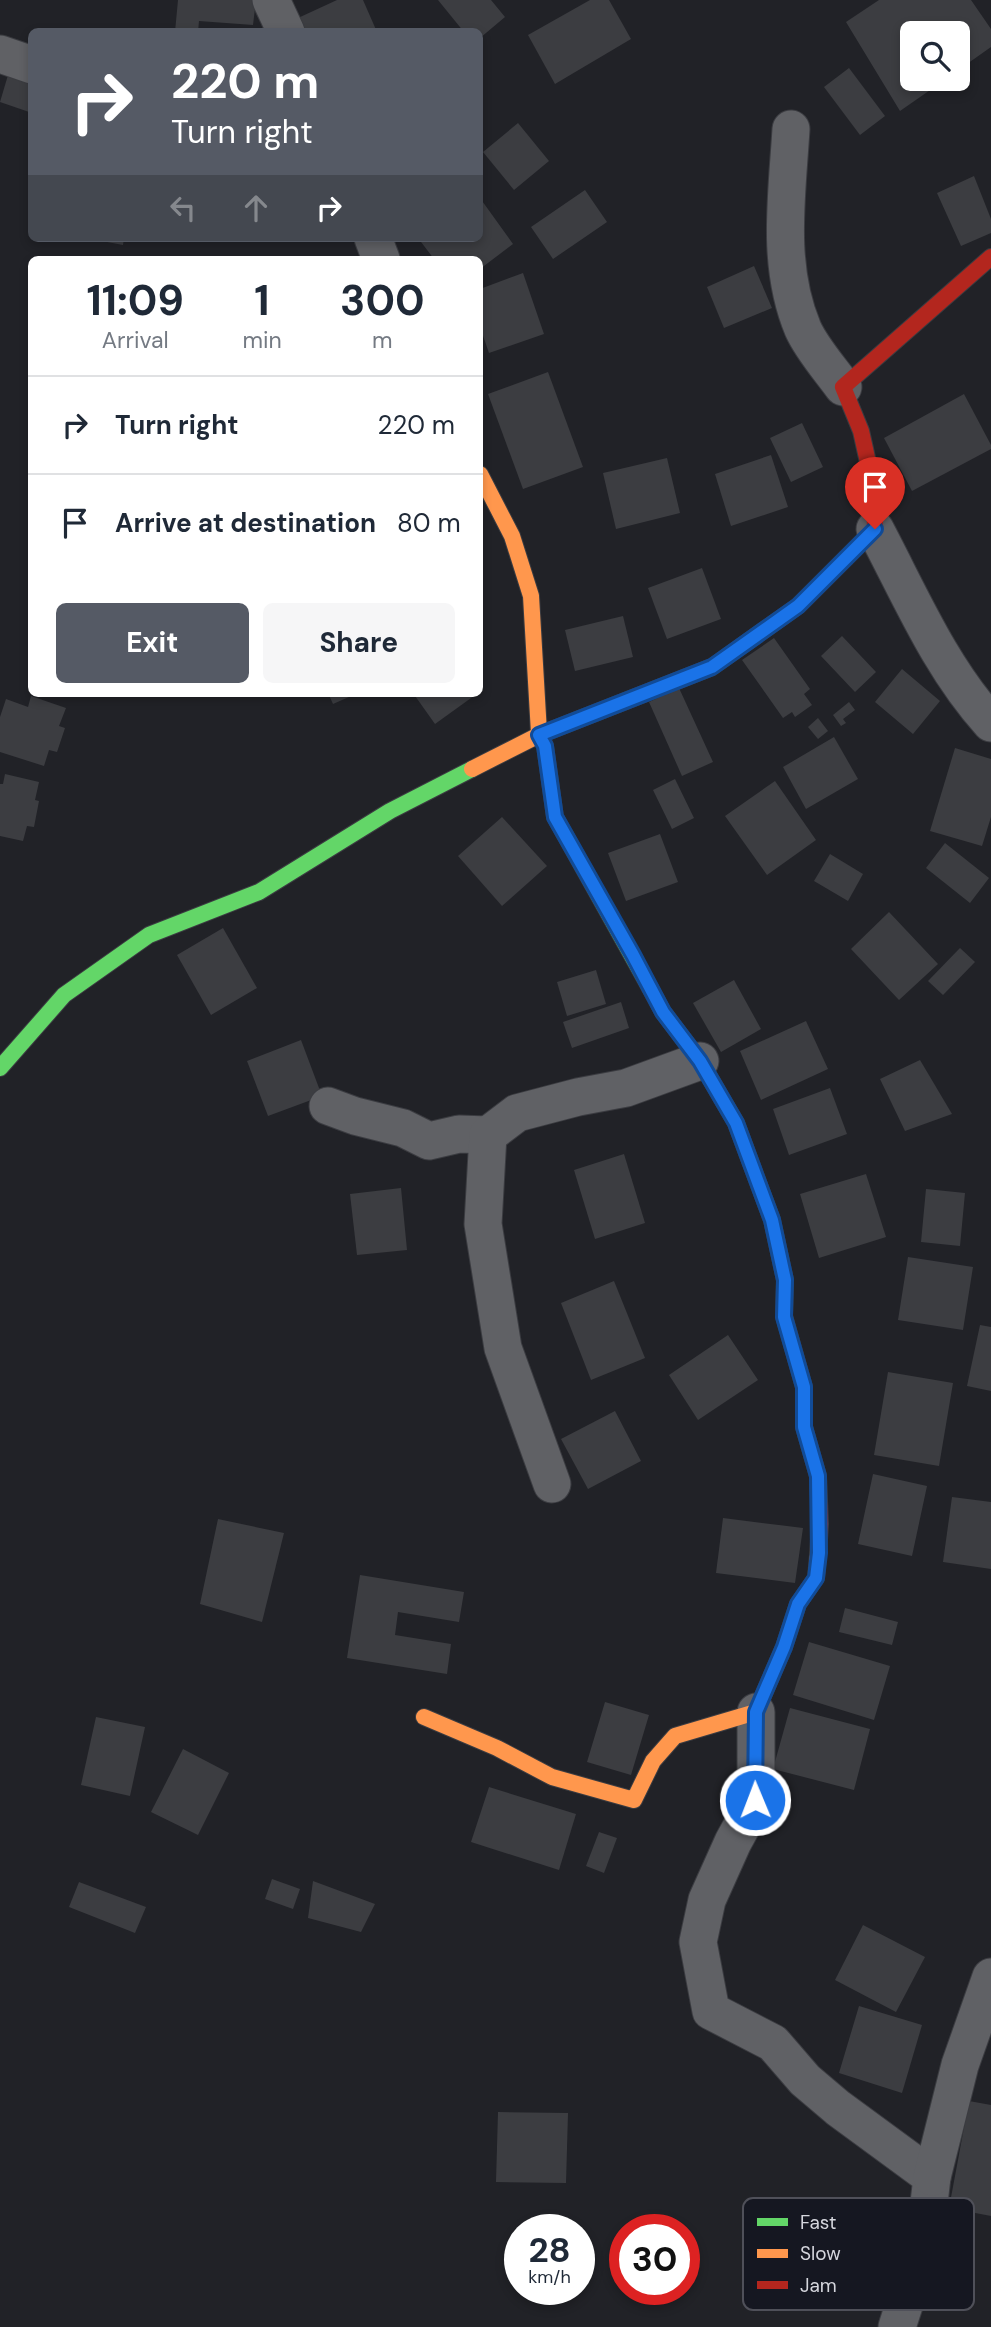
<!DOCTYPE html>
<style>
:root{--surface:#fff;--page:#f6f6f7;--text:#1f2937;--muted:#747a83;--line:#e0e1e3;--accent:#555a65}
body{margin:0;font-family:"DM Sans",sans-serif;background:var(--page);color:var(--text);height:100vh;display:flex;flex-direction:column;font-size:26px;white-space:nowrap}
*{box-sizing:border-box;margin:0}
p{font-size:23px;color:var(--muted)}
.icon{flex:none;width:38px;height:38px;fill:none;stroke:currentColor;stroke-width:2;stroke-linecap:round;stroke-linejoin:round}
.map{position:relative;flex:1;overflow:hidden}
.side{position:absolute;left:28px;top:256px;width:455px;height:441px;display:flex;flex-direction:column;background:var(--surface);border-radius:10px;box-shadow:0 4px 10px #0003}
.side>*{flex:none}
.guide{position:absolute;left:28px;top:28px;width:455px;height:214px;border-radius:10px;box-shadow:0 4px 10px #0003;background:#555a65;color:#fff;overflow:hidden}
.buttons{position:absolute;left:900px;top:21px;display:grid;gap:14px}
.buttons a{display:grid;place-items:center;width:70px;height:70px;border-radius:10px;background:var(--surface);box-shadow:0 4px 10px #0003;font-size:35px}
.speed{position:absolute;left:504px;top:2214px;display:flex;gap:14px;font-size:35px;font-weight:700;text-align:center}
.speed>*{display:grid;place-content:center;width:91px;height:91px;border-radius:50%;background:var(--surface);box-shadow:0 4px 10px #0003;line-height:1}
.speed small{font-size:18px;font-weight:400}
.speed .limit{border:10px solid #d22;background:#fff;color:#111}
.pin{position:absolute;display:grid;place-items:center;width:60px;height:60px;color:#fff;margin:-72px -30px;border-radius:50% 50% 50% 0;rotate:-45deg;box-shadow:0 0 7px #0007}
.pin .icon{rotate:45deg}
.me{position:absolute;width:77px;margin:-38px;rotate:359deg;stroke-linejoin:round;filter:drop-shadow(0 0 5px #0008)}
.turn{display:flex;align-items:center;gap:24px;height:147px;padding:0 28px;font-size:32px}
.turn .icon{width:91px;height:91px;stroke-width:2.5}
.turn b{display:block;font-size:49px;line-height:60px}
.lanes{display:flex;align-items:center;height:66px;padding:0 28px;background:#0003;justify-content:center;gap:35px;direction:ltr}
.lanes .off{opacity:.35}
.eta{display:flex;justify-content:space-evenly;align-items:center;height:119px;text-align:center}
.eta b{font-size:42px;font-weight:700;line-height:49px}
.button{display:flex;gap:14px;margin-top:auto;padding:14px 28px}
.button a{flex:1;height:80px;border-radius:10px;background:var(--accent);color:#fff;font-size:28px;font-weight:700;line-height:80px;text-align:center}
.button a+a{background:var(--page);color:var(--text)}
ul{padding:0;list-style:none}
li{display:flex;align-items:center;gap:21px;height:98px;padding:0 28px;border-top:2px solid var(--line)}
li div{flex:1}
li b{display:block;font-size:26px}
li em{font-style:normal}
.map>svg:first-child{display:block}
.building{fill:#3c3d41}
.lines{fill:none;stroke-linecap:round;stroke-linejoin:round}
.street-casing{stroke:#3b3c41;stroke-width:39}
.fast-casing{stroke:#3b3c41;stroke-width:18}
.slow-casing{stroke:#3b3c41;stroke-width:18}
.jam-casing{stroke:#3b3c41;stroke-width:18}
.street{stroke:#606165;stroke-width:37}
.fast{stroke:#63d668;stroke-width:16}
.slow{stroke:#ff974d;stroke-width:16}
.jam{stroke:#b3261e;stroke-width:16}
.route-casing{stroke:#114b97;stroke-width:18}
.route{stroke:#1a73e8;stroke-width:12}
.key{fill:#151721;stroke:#4f5059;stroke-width:2}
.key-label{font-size:19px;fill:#d5d6dd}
</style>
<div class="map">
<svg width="991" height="2327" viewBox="0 0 991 2327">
<rect width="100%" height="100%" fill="#212227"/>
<g class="building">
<path d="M178,0h78l-3,25 -54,-4 -1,11h-23z"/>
<path d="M337,0h26l14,32h-73l-6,-14z"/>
<path d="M438,0h53l14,17 -25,21v-6h-16z"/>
<path d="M590,0h19l22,39 -76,45 -27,-49z"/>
<path d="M879,0h92l20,29v18l-34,24v-38h-45v46h34l-46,32 -54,-89z"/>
<path d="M11,65l21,7v41l-32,-11z"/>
<path d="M849,68l36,48 -25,19 -36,-48z"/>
<path d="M518,123l31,38 -35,29 -31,-38z"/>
<path d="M974,176l17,43v14l-30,13 -24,-53z"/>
<path d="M585,190l22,32 -54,37 -22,-32z"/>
<path d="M480,198l33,46 -33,25v-10h-46l-16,-21h62z"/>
<path d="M86,238h38l-1,7z"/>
<path d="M754,266l18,42 -48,20 -17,-41z"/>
<path d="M523,273l21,61 -55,19 -9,-26v-38z"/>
<path d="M548,372l35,95 -60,22 -35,-95z"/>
<path d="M964,394l27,51v4l-79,42 -28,-53z"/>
<path d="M802,423l21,44 -32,15 -21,-44z"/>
<path d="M771,455l17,52 -57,19 -16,-52z"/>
<path d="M667,458l13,55 -64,16 -13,-56z"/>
<path d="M702,568l19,51 -54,20 -19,-51z"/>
<path d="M623,616l10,41 -58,14 -10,-41z"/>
<path d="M842,636l34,36 -21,20 -34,-36z"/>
<path d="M774,638l36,51 -6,5 8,11 -17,12 -3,-5 -9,6 -41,-58z"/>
<path d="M902,669l38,32 -27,33 -38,-32z"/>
<path d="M679,688l34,74 -31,14 -33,-74z"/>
<path d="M328,693h30l-25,11z"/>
<path d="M413,693h65l-43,31z"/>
<path d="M31,696l35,12 -7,18 6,2 -8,24 -8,-2 -5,16 -44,-14v-35l6,-18 22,8z"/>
<path d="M849,702l6,8 -12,9 3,4 -5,3 -8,-11z"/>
<path d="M818,718l10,13 -10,8 -10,-12z"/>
<path d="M834,737l24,42 -52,30 -23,-42z"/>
<path d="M955,748l36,11v58l-9,29 -52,-15z"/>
<path d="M5,774l34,8 -4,18 4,1 -5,26 -7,-1 -4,15 -23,-5v-52h3z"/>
<path d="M675,779l19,39 -22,11 -19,-39z"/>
<path d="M775,781l41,59 -49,35 -42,-59z"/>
<path d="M502,817l45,49 -45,40 -44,-50z"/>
<path d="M660,834l18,48 -52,19 -18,-48z"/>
<path d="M945,843l44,35 -19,25 -44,-35z"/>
<path d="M830,854l33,20 -15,27 -34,-20z"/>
<path d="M889,912l49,52 -39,36 -48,-51z"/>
<path d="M223,928l34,60 -46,27 -34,-60z"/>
<path d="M960,948l15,14 -32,33 -15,-14z"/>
<path d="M596,970l10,34 -39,12 -10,-34z"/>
<path d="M734,980l27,49 -40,23 -28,-49z"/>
<path d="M621,1002l8,26 -57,20 -9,-26z"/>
<path d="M806,1021l22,48 -67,31 -21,-49z"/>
<path d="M301,1040l21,56 -54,20 -21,-55z"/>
<path d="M920,1060l32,54 -47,17 -25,-52z"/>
<path d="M830,1088l17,46 -58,21 -16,-46z"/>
<path d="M624,1154l21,69 -50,16 -21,-69z"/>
<path d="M866,1174l20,63 -67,21 -19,-64z"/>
<path d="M401,1188l6,62 -50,5 -7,-61z"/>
<path d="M926,1189l39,4 -5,53 -39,-4z"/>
<path d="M908,1257l65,10 -10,63 -65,-10z"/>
<path d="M614,1281l31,77 -54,22 -30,-77z"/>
<path d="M980,1325l11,2v64l-24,-5z"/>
<path d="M728,1335l30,45 -60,40 -29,-45z"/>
<path d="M888,1372l65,11 -14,83 -65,-11z"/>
<path d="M615,1411l26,50 -53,28 -27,-50z"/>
<path d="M873,1474l54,12 -15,70 -54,-12z"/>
<path d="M952,1497l39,5v67l-48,-7z"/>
<path d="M723,1518l80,10 -8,55 -79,-10z"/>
<path d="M218,1519l66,14 -22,89 -62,-18z"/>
<path d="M360,1575l104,17 -5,30 -61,-10 -3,23 56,9 -4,30 -100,-16z"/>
<path d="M845,1608l53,14 -6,23 -53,-13z"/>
<path d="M809,1642l81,24 -16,54 -81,-25z"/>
<path d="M605,1702l44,13 -18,60 -44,-13z"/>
<path d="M790,1708l80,21 -16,61 -81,-21z"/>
<path d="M96,1717l49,10 -15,69 -49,-11z"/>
<path d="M183,1749l46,24 -31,62 -47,-23z"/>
<path d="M489,1787l87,27 -17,56 -88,-28z"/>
<path d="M599,1832l18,6 -13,35 -18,-7z"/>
<path d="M272,1879l28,10 -7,20 -28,-10z"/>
<path d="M313,1881l62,23 -14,28 -53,-14z"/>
<path d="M79,1882l67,25 -11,26 -66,-26z"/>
<path d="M863,1925l62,32 -29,55 -61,-32z"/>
<path d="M859,2006l63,19 -20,68 -63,-20z"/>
<path d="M969,2101l22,4v111l-42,-8z"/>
<path d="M498,2112l70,1 -2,70 -70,-1z"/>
</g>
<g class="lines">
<g class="street-casing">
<g id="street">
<path d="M271,0l15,32"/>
<path d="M0,54l32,11"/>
<path d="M791,129c-4,67 -15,136 12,200 9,20 27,40 40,58"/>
<path d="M373,238l8,21"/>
<path d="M875,529c35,66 65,138 116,194"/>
<path d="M328,1106l27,10 48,12 26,13 30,-7 29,1"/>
<path d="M552,1484l-49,-136 -20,-124 5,-89 29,-22 61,-16 48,-9 74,-27"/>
<path d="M756,1712v88l-23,42 -26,58 -9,42 13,69 62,32 32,37 33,28 94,69 -6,52 -8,33 -21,65"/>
<path d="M932,2177l28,-112 31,-88"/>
</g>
</g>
<g class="fast-casing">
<g id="fast">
<path d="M539,733l6,13 10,71 95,171"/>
<path d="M0,1068l64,-73 85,-60 110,-43 131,-81 82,-42"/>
</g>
</g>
<g class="slow-casing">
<g id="slow">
<path d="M480,474l32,62 19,60 8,137"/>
<path d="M472,769l67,-34 173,-68 86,-61 48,-48"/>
<path d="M424,1717l73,31 55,29 82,23 19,-39 22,-25 81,-24 28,-65 14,-43 18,-26 2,-23"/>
</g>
</g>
<g class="jam-casing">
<g id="jam">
<path d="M846,558l29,-29 -1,-40 -13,-58 -18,-44 148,-130"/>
<path d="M650,988l13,24 37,49 36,62 36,97 13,60 -1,36 20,71v40l14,49 2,48 -2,31"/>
</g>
</g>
<use href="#street" class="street"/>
<use href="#fast" class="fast"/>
<use href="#slow" class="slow"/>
<use href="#jam" class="jam"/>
</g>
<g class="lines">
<g class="route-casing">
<path id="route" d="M755,1800l1,-88 28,-65 14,-43 18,-26 3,-25 -1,-77 -14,-49v-40l-20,-70 1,-37 -13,-60 -36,-97 -36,-62 -37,-49 -30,-57 -78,-138 -10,-71 -6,-11 173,-68 86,-61 77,-77"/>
</g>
<use href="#route" class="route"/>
</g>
<rect x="743" y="2198" width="231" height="112" rx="10" class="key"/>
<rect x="757" y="2218" width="31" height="8" fill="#63d668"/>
<rect x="757" y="2249" width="31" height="9" fill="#ff974d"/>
<rect x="757" y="2281" width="31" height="8" fill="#b3261e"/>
<g class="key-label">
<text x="800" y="2229">Fast</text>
<text x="800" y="2260">Slow</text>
<text x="800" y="2292">Jam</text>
</g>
</svg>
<div class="buttons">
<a><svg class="icon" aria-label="search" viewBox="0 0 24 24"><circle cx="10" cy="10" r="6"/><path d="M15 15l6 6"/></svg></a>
</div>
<div class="speed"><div>28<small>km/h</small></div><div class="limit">30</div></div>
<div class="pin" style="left:875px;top:529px;background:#d93025"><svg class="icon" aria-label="arrive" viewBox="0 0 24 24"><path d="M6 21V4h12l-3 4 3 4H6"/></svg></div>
<svg class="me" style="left:755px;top:1800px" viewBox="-20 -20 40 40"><circle r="17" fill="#1a73e8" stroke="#fff" stroke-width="3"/><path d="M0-11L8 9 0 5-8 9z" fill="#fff"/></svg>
<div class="guide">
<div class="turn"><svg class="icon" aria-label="right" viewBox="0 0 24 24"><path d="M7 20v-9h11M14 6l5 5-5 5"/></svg><div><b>220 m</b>Turn right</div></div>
<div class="lanes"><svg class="icon off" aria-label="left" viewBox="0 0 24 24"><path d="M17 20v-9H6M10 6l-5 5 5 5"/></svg><svg class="icon off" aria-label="ahead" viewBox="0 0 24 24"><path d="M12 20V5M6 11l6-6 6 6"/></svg><svg class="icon" aria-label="right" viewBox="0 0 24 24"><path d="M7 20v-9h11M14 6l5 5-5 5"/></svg></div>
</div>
<section class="side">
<div class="eta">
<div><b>11:09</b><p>Arrival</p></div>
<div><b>1</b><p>min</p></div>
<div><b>300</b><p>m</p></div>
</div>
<ul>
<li><svg class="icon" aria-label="right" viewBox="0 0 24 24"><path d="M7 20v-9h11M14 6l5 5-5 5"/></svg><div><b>Turn right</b></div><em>220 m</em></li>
<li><svg class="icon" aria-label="arrive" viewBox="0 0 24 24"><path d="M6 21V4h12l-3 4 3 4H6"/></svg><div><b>Arrive at destination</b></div><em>80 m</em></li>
</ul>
<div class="button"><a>Exit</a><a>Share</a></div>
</section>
</div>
